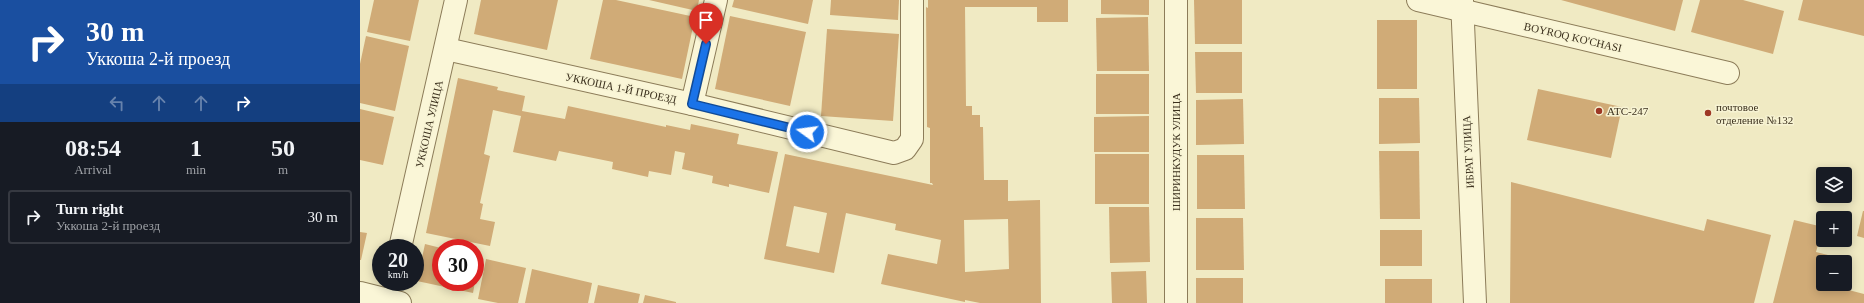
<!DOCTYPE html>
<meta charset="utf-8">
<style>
:root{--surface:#171b24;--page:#20242c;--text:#f1f3f6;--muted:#9ea1a6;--line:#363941}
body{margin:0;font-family:"Times New Roman",serif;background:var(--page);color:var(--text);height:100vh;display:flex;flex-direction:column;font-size:15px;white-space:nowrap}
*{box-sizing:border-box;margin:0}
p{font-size:13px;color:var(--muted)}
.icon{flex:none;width:22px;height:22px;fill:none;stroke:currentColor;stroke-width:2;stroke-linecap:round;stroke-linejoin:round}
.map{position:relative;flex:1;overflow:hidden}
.sheet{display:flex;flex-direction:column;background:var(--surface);width:360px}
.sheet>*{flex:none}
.top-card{background:#1a4fa0;color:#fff;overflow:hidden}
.buttons{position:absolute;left:1456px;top:167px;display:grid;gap:8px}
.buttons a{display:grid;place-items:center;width:36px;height:36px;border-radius:4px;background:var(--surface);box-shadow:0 2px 10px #0003;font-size:20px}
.speed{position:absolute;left:12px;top:239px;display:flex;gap:8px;font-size:20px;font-weight:700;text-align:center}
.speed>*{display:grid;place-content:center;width:52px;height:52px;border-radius:50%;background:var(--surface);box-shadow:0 2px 10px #0003;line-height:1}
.speed small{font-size:10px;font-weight:400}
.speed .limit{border:6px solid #d22;background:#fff;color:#111}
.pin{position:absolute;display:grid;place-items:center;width:34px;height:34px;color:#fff;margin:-41px -17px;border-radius:50% 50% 50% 0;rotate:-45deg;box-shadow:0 0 4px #0007}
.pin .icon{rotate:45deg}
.me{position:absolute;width:44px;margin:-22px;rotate:284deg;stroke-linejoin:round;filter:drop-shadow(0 0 3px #0008)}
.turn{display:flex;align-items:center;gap:14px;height:84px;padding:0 20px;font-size:18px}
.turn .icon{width:52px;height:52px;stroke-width:2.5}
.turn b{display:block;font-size:28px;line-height:34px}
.lanes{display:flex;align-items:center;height:38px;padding:0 20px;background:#0003;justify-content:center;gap:20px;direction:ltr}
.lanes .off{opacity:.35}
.eta{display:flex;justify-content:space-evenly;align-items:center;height:68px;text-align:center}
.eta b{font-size:24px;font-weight:800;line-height:28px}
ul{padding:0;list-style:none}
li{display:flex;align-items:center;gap:12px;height:54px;margin:0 8px 6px;padding:0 12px;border:2px solid var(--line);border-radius:4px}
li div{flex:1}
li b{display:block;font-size:15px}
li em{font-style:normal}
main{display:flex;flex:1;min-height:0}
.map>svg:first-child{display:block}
.building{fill:#d0ab77;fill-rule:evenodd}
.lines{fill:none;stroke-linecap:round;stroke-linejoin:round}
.minor-casing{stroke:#8c7c59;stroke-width:24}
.minor{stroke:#faf6d7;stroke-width:22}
.route-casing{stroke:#114b97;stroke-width:10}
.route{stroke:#1a73e8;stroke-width:7}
.poi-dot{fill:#9e3825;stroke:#f7f3d3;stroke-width:1.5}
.labels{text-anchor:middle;stroke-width:3;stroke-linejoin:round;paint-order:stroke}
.street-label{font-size:11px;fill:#3b301d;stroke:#f7f3d3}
.poi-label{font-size:11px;fill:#3b301d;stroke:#f7f3d3;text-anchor:start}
</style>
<main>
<section class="sheet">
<div class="top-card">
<div class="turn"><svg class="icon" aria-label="right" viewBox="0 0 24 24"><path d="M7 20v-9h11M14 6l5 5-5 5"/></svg><div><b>30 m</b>Уккоша 2-й проезд</div></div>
<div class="lanes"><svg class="icon off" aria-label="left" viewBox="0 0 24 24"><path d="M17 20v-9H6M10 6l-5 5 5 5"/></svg><svg class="icon off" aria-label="ahead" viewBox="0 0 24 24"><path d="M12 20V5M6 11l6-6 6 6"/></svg><svg class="icon off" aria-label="ahead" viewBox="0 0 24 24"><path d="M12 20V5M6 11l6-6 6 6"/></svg><svg class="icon" aria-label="right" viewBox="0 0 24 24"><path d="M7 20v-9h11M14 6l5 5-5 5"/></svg></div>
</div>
<div class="eta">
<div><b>08:54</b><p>Arrival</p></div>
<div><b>1</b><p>min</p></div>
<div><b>50</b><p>m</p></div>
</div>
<ul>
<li><svg class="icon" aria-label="right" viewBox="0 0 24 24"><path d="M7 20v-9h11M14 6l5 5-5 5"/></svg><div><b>Turn right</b><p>Уккоша 2-й проезд</p></div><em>30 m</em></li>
</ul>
</section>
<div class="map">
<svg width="1504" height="303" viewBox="0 0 1504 303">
<rect width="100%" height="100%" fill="#f0eac3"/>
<g class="building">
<path d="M14,0h45l-9,41 -43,-9z"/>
<path d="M121,0h77l-11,50 -73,-16z"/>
<path d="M243,0h13l79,17 -13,62 -92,-20z"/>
<path d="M289,0h50l-2,11z"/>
<path d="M374,0h79l-5,24 -76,-17z"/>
<path d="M471,0h68l-1,20 -68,-5z"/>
<path d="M568,0h140v22h-31v-15h-72l1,99h6v9h8v12h3l1,53h24v21l32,-1 1,103h-61l-15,-3v2l-84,-18 7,-30 49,10 4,-24 -46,-10 1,-6 -50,-11 -12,60 -70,-14 21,-105 148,31 -1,-2h-2v-55l-3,-1 -1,-120 2,1zM434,206l33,7 -8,40 -33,-7zM648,219l1,50 -44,3 -1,-52z"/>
<path d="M741,0h48v15l-48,-1z"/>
<path d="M834,0h48v44h-47z"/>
<path d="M1201,0h122l-8,31z"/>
<path d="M1340,0h43l41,11 -11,43 -82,-22z"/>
<path d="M1443,0h61v36l-66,-16z"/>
<path d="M370,16l76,16 -16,74 -75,-17z"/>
<path d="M788,17l1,54h-52l-1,-53z"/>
<rect x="1017" y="20" width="40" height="69"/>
<path d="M467,29l72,5 -6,87 -72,-5z"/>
<path d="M6,36l43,10 -14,65 -35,-8v-39z"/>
<path d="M835,52h47v41h-46z"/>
<rect x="736" y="74" width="53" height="40"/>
<path d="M98,78l40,9 -1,3 28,6 -3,15 43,8 3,-13 98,21v-2l24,5 1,-6 48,10 -2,10 41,8 -9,41 -40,-9v3l-17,-4 1,-7 -31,-7 3,-16 -10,-2 -4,24 -22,-4 -1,6 -36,-8 1,-7 -54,-11 -3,10 -43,-9 8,-36 -28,-6 -9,44 6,2 -10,47 3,1 -3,15 15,3 -5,24 -64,-13z"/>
<path d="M1178,89l84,18 -11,51 -84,-18z"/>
<path d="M1019,98h40l1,45 -41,1z"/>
<path d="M883,99l1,45 -48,1v-45z"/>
<path d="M0,109l34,8 -11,48 -23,-5z"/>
<path d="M789,116v36h-55v-35z"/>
<path d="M1019,151h40l1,68h-40z"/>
<rect x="735" y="154" width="54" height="50"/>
<path d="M837,155h47l1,54h-48z"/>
<path d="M1151,182l193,49 3,-12 64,16 -17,68h-244z"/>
<path d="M749,207h40l1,55 -40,1z"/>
<path d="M1503,211h1v27l-7,-2z"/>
<path d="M836,218h47l1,52h-48z"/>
<path d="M1434,220l29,7 -7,25 12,3 4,7h-9v22h15l-1,3 27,7v9h-91z"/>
<rect x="1020" y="230" width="42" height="36"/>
<path d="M0,232l7,1 -6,27h-1z"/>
<path d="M65,244l16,4v34h34l-2,11 -56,-12z"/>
<path d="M115,255l6,1 -5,24h-1z"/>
<path d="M126,259l40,9 -8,35h-20l-20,-4z"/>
<path d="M172,269l60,14 -4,20h-63z"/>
<path d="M786,271l1,32h-35l-1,-31z"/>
<rect x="836" y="278" width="47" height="25"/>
<rect x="1025" y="279" width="47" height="24"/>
<path d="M238,285l42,9 -2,9h-44z"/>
<path d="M285,295l31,7v1h-33z"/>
</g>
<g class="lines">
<g class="minor-casing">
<g id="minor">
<path d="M1058,0l310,73"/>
<path d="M1102,0l13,303"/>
<path d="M86,49l246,55 202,49 11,-4 7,-10v-139"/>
<path d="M332,104l24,-104"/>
<path d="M40,248l56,-248"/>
<path d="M0,293l40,10"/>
<path d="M816,303v-303"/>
</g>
</g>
<use href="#minor" class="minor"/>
</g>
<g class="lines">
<g class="route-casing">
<path id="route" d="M346,44l-14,60 115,28"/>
</g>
<use href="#route" class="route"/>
</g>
<g class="poi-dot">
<circle cx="1239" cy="111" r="4"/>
<circle cx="1348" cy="113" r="4"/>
</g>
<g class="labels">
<g class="street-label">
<text transform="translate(1213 37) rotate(13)" y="4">BOYROQ KO'CHASI</text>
<text transform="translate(261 88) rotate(12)" y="4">УККОША 1-Й ПРОЕЗД</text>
<text transform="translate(69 124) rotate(-77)" y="4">УККОША УЛИЦА</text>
<text transform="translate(816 152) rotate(-90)" y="4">ШИРИНКУДУК УЛИЦА</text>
<text transform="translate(1108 152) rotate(-93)" y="4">ИБРАТ УЛИЦА</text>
</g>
<g class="poi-label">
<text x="1356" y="111">почтовое<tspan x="1356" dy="13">отделение №132</tspan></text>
<text x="1247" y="115">АТС-247</text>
</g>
</g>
</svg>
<div class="buttons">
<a><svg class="icon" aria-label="layers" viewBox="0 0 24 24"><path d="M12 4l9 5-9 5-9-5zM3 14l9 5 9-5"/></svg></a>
<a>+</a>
<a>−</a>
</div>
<div class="speed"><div>20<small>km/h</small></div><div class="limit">30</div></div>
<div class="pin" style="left:346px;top:44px;background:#d93025"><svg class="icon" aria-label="arrive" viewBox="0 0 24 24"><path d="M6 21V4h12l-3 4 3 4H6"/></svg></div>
<svg class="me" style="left:447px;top:132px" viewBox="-20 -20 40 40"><circle r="17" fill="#1a73e8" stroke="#fff" stroke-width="3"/><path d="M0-11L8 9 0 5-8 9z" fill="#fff"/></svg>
</div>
</main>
